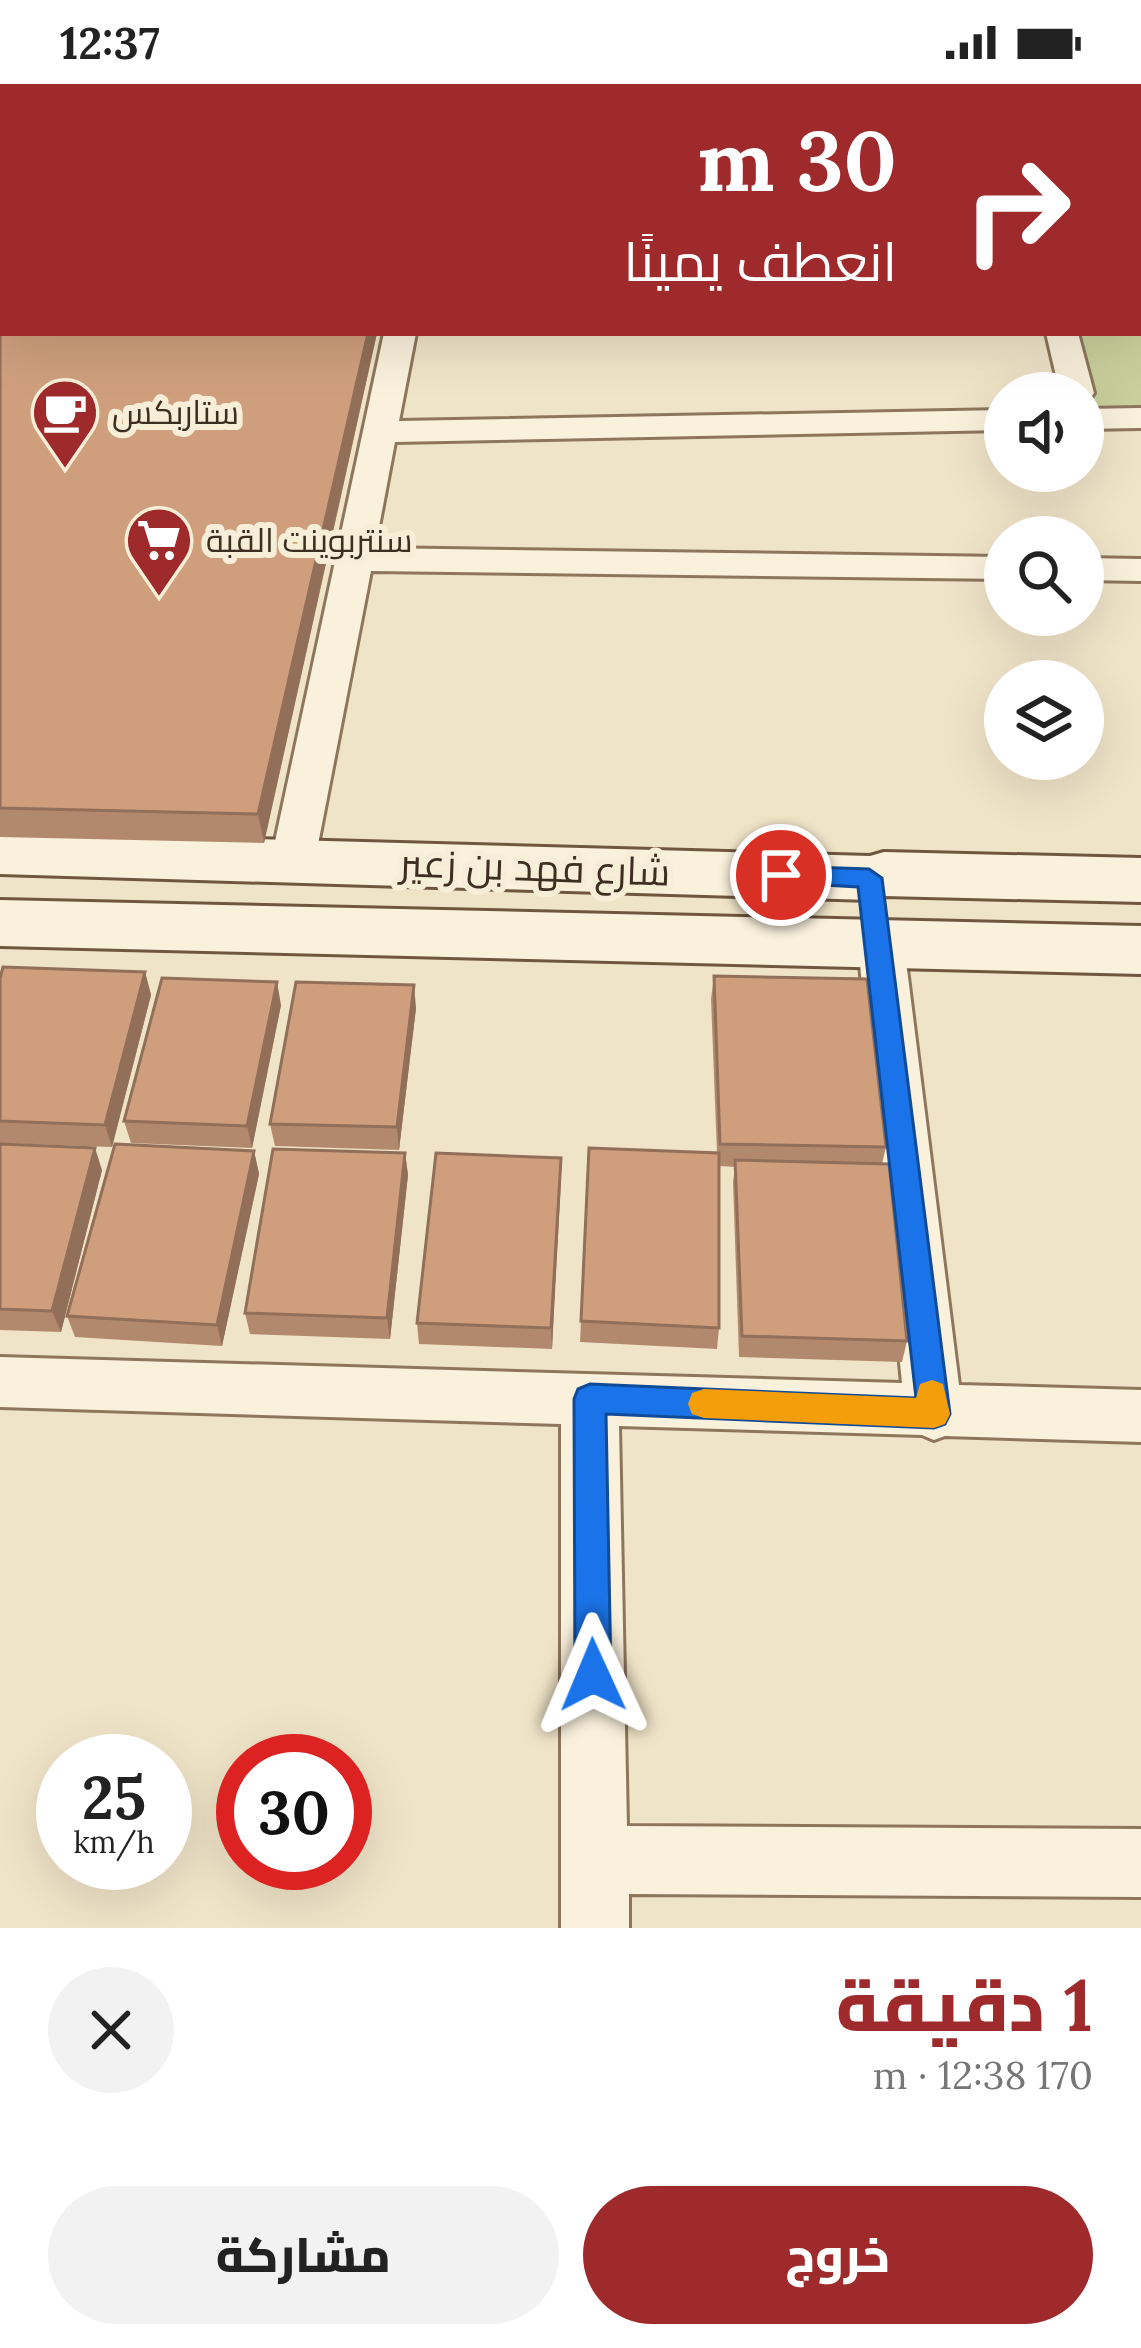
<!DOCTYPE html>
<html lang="ar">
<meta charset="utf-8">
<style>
:root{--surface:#fff;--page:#f2f2f2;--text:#222;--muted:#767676;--accent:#9e2a2b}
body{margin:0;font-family:Lora,Cairo,serif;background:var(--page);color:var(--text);direction:rtl;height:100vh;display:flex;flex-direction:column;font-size:45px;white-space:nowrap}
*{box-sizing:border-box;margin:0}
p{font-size:39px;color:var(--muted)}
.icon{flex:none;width:66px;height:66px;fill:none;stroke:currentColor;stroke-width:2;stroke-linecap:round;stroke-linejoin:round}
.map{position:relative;height:1844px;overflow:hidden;direction:ltr}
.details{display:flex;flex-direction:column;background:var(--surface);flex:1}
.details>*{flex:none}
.hud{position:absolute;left:0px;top:0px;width:1143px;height:252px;box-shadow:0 12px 48px #0002;direction:rtl;background:#9e2a2b;color:#fff;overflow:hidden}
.tools{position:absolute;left:984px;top:288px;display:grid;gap:24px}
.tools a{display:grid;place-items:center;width:120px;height:120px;border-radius:50%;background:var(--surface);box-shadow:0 12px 48px #0002;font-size:60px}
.speed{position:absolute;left:36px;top:1650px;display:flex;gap:24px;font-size:60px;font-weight:700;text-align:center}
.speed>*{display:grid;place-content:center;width:156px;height:156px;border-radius:50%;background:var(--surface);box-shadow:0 12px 48px #0002;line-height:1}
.speed small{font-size:30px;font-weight:400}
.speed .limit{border:18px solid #d22;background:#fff;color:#111}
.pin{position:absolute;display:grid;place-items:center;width:102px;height:102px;color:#fff;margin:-51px;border:6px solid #fff;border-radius:50%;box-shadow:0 3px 12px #0007}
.me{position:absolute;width:132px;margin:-66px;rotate:359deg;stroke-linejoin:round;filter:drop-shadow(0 0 9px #0008)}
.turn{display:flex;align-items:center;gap:42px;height:252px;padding:0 48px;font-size:54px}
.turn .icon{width:156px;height:156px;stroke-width:2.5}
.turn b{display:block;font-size:84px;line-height:102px}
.round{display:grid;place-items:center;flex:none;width:126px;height:126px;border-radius:63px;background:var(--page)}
.overview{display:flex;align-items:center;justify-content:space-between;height:204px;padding:0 48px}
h1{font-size:72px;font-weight:800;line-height:90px;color:var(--accent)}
.primary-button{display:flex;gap:24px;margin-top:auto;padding:24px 48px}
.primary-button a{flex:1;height:138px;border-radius:72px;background:var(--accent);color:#fff;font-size:48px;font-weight:800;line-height:138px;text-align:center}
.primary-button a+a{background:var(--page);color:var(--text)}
.status{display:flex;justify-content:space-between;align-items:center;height:84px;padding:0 60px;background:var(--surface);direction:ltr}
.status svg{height:33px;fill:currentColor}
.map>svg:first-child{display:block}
.green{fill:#c9cf9b}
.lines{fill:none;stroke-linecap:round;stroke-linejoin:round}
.street-casing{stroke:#8d765c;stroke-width:6}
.secondary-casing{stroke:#6f573f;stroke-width:6}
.street{fill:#faf1dc;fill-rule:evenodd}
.secondary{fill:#faf1dc;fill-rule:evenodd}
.wall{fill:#b2896c}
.shaded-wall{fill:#916f58}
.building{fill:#cf9f7d;stroke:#916f58;stroke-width:3}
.route{fill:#1a73e8;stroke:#114b97;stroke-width:3}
.slow{fill:#f59e0b}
.labels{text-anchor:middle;stroke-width:12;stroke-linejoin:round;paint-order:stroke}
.far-poi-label{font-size:33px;fill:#3d2e20;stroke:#f7eed8;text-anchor:start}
.street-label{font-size:39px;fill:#3d2e20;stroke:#f7eed8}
</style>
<div class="status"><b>12:37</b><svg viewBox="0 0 49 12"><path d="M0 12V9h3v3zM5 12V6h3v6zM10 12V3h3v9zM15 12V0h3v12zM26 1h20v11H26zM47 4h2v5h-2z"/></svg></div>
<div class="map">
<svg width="1141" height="1844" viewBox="0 0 1141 1844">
<rect width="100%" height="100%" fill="#f0e4c8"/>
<path class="green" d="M1141,32v298l-51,1 -20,-82h70z"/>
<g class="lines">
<g class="street-casing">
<g id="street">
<path d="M8,0h28l-29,3z"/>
<rect x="397" y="0" width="28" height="3"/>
<rect x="626" y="0" width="28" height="3"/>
<path d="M877,0h28l1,3h-28z"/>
<rect x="1140" y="20" width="1" height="16"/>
<path d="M3,50v26l-3,1v-26z"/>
<rect x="0" y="164" width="3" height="18"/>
<path d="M384,249h32l-17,88 606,-11v20l-610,12 -20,106 630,9v22l-634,-8 -56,289 -6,11 -16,5 -16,-5 -6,-11z"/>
<path d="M1046,249h32l16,60 -5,7 -6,2v-9h-23z"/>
<path d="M1141,324v20l-58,1v-20z"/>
<path d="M1083,474l58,1v22l-58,-1z"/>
<path d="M881,844l16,5 7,12 55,440 182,5v52l-196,-6 -11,4 -12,-5 -303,-9 8,400 514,3v68l-512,-3v34h-68v-504l-561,-17v-50l902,26 -44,-438 7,-12z"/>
</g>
</g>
<g class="secondary-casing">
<g id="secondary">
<path d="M0,748l870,24 14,-4 257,6v44l-257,-6 -14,4 -870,-26z"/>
<path d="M0,816l1141,26v48l-1141,-28z"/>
</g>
</g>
<use href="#street" class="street"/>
<use href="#secondary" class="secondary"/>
</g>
<g class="wall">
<path d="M0,234l377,15 -113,510 -264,-6z"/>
<path d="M145,888l6,23 -39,152 -112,-4v-165z"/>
<path d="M714,892l172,171 -4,17 25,177 -5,21 -163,-5 -6,-175 2,-15 -16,-1v162l-2,21 -137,-7 1,-21 136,-168 -6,-154z"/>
<path d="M281,921l-29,143 -121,-5 -7,-22z"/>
<path d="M416,924l-17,142 -124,-4 -5,-22z"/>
<path d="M0,1060l102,26 -41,162 -61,-2z"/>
<path d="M254,1067l5,23 -37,172 -147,-9 -8,-21z"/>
<path d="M405,1069l3,22 -18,164 -140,-5 -5,-21z"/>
<path d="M561,1074l-9,191 -133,-5 -2,-21z"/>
</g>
<g class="shaded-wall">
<path d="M368,249h9l-113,510 -6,-29z"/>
<path d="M145,888l6,23 -39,152 -7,-22z"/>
<path d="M277,898l4,23 -29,143 -5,-22z"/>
<path d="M414,901l2,23 -17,142 -2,-23z"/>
<path d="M95,1064l7,22 -41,162 -9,-21z"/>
<path d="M254,1067l5,23 -37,172 -5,-21z"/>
<path d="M405,1069l3,22 -18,164 -3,-21z"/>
<path d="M561,1074v22l-9,169 -1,-21z"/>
</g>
<g class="building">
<path d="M3,228v21h365l-110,481 -258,-6v-490z"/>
<path d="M3,883l142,5 -40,153 -105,-4v-143z"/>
<path d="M714,892l153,3 19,168 -166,-3z"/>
<path d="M162,894l115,4 -30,144 -123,-5z"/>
<path d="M296,898l118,3 -17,142 -127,-3z"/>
<path d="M0,1060l95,4 -43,163 -52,-2z"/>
<path d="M115,1060l139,7 -37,174 -150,-9z"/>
<path d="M589,1064l130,5v175l-138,-7z"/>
<path d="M273,1065l132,4 -18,165 -142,-5z"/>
<path d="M436,1069l125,5 -10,170 -134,-5z"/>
<path d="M735,1076l154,4 18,177 -165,-5z"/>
</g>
<path class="route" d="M781,782l88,3 13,9 68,536 -5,10 -11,4 -328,-14 5,261 -5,13 -13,5 -13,-5 -5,-13 -1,-276 4,-10 12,-5 326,14 -58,-511 -86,-5 -4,-7 4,-6z"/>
<path class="slow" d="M932,1296l11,4 7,30 -5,10 -11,4 -230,-10 -12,-4 -4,-10 4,-11 12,-4 212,9 4,-14z"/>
<defs>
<g id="cafe-pin" transform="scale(3.45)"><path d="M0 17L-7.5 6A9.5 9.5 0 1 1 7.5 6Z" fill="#9e2a2b" stroke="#f7eed8"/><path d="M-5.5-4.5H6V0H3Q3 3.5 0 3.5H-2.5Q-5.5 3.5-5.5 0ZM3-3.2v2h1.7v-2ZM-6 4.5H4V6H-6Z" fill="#fff"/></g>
<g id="supermarket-pin" transform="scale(3.45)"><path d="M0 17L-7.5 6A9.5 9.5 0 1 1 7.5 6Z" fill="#9e2a2b" stroke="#f7eed8"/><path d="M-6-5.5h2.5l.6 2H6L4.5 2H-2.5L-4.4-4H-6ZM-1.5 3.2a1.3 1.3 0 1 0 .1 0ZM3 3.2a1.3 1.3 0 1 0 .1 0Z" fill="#fff"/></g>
</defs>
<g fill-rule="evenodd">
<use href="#cafe-pin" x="65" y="328"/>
<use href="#supermarket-pin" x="159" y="456"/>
</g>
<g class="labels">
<g class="far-poi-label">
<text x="112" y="340">ستاربكس</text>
<text x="206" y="468">سنتربوينت القبة</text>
</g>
<g class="street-label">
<text transform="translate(535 783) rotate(2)" y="14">شارع فهد بن زعير</text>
</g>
</g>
</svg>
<div class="tools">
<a><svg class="icon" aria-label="sound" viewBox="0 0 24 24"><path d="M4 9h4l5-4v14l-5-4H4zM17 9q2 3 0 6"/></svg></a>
<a><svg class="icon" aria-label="search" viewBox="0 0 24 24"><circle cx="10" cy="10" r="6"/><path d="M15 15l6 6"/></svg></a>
<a><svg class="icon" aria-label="layers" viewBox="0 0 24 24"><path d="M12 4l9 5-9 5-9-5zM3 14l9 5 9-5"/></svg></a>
</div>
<div class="speed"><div>25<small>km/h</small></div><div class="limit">30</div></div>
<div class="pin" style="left:781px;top:791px;background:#d93025"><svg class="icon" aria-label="arrive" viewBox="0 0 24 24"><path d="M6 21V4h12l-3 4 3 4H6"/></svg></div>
<svg class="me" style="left:593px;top:1591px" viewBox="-20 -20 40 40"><path d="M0-17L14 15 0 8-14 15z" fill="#1a73e8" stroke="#fff" stroke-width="4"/></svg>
<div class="hud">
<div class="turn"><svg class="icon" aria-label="right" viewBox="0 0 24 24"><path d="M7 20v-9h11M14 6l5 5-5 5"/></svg><div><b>30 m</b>انعطف يمينًا</div></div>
</div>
</div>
<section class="details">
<div class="overview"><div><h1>1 دقيقة</h1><p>170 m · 12:38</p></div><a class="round"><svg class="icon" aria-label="close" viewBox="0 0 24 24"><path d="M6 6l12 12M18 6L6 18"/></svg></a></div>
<div class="primary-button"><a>خروج</a><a>مشاركة</a></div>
</section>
